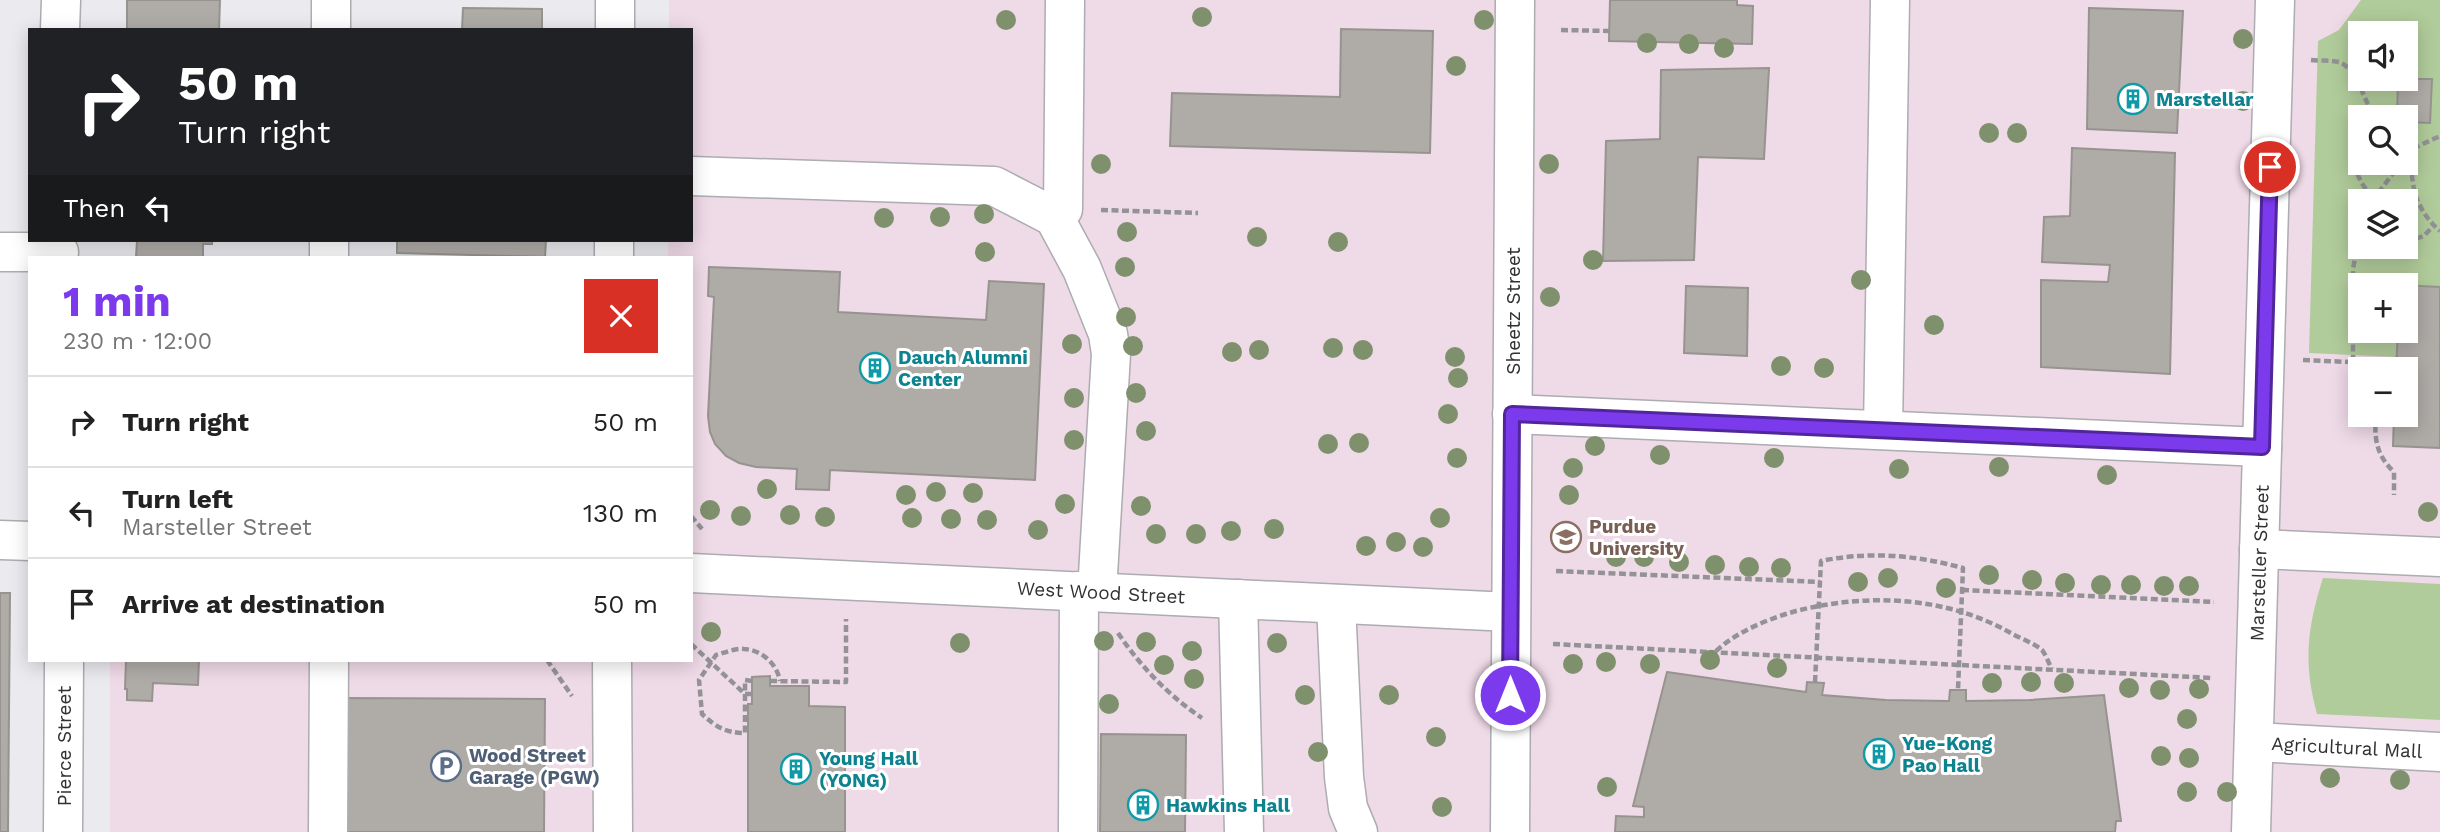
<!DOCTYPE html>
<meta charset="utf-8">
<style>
:root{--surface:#fff;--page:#f2f2f2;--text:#222;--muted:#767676;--line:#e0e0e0;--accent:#7c3aed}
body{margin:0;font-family:"Work Sans",sans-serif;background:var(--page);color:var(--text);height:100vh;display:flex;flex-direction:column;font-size:26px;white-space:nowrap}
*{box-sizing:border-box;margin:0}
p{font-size:23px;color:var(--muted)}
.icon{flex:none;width:38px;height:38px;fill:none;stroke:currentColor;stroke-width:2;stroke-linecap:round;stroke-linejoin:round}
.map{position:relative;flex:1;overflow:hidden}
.side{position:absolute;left:28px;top:256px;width:665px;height:406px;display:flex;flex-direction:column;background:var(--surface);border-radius:0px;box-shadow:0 4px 18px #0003}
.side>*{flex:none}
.top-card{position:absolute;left:28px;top:28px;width:665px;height:214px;border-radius:0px;box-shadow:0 4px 18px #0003;background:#202124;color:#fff;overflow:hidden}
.controls{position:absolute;left:2348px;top:21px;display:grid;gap:14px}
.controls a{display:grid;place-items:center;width:70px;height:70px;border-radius:0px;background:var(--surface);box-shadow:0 4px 18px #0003;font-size:35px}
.pin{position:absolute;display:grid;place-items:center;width:60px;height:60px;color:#fff;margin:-30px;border:4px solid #fff;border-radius:50%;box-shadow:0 2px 7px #0007}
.me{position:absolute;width:77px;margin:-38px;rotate:0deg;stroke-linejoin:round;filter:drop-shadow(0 0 5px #0008)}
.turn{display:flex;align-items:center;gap:24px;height:147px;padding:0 35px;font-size:32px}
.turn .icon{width:91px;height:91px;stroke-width:2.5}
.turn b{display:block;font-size:49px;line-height:60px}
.then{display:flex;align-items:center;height:66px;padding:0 35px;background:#0003;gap:14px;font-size:26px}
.round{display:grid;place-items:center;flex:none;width:74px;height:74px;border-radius:0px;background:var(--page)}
.headline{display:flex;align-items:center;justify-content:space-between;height:119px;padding:0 35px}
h1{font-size:42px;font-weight:700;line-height:52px;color:var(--accent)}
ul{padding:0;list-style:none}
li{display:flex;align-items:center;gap:21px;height:91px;padding:0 35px;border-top:2px solid var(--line)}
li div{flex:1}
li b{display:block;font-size:26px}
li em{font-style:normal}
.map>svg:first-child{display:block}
.education{fill:#efdae7;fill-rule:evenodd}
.green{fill:#b1cc9b;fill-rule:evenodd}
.building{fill:#afaca8;stroke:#979490;stroke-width:2}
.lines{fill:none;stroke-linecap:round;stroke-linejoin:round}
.minor-casing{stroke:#acacb1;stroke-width:41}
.path{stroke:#939396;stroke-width:4.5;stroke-dasharray:7 3.5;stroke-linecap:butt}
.minor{stroke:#fff;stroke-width:38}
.tree{fill:#7f906c}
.route-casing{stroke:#51269a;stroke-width:18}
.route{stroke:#7c3aed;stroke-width:12}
.labels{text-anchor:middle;stroke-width:6;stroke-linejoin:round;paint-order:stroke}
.culture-label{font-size:19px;font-weight:bold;fill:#0d838f;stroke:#fff;text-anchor:start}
.street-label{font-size:19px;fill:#313133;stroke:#fff}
.education-label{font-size:19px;font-weight:bold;fill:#785e54;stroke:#fff;text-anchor:start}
.service-label{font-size:19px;font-weight:bold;fill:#4e5e75;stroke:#fff;text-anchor:start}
</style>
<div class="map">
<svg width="2440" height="832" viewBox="0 0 2440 832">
<rect width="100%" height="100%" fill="#eaeaef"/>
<path class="education" d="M669,0h1771v832h-2330v-172h581v-403h-23v-17h23v-210h-22zM2361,33h45v46h-45zM2361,117h45v46h-45zM2361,201h45v46h-45zM2361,285h45v46h-45zM2361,369h45v46h-45z"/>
<g class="green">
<path d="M2361,0h79v287l-79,-2v46h37l-1,26 -88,-4 9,-312 21,-11zM2361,33h45v46h-45zM2361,117h45v46h-45zM2361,201h45v46h-45z"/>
<path d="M2323,578l117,6v136l-123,-6c-14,-51 -10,-86 6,-136z"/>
</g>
<g class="building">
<path d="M127,0h93l-1,30h-92z"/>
<path d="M1610,0h127v5l16,1 -1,38 -143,-3z"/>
<path d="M463,8l79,1v21h-80z"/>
<path d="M2089,8l94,3 -6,122 -90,-4z"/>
<path d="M1341,29l92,2 -3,122 -260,-7 2,-53 168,4z"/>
<path d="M1769,68l-5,91 -66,-2 -4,103 -91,1 3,-120 54,-2 1,-69z"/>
<path d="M2398,79h34l-2,44 -24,-1v-5h-9z"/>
<path d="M2072,148l103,5 -5,221 -129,-7v-87l67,2 2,-17 -68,-3 2,-45 26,-1z"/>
<path d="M124,240h88v4h-9v13h-67l1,-16z"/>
<path d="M397,240h149l-1,17 -148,-4z"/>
<path d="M709,267l131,5 -2,40 148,8 3,-39 55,3 -9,196 -205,-10 -1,20 -33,-1 1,-20 -41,-2 -17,-4 -13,-7 -11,-12 -5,-12 -2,-16 6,-119 -6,-1z"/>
<path d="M2400,285l40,2v161l-47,-2 1,-31h12v-46h-10l2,-38h8v-46z"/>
<path d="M1686,286l62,2 -1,68 -63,-3z"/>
<path d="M0,593h10l-2,239h-8z"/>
<path d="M126,660h73l-1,25 -45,-2 -1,18 -25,-1v-11h-2z"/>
<path d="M1667,672l139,20 1,-10 17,1 -2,12 64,5 63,1 1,-11h16v11l63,-1 75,-5 17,126h-5l-1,11h-500l1,-16 28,1v-10l-11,-1z"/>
<path d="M770,676v10h39v20l36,1v125h-97v-128h4v-27z"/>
<path d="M347,698l198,1 -1,133h-197z"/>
<path d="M1101,734l85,1 -1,97h-85z"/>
</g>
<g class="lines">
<g class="minor-casing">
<g id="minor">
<path d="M60,30l1,-30"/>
<path d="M331,30v-30"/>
<path d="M615,30v-30"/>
<path d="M691,176l303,10 60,31 28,52 26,65 3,20 -14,238"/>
<path d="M1054,217l9,-8 2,-209"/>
<path d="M0,252h59"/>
<path d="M329,257v-17"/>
<path d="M614,257v-17"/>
<path d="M1512,414l750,33"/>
<path d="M1883,430l7,-430"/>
<path d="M0,540l30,1"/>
<path d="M2259,549l181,8"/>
<path d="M691,573l819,39"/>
<path d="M1238,599l6,233"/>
<path d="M1336,604l8,173 4,31 10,24"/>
<path d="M612,660l1,172"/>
<path d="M2254,742l186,10"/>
<path d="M63,832l1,-172"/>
<path d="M328,832l1,-172"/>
<path d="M1078,832l1,-241"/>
<path d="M1510,832l5,-832"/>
<path d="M2251,832l24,-832"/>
</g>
</g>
<g class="path">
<path d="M1561,30l48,1"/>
<path d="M2311,60c9,1 19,0 28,2 18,6 25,40 36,55"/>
<path d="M2413,122c-1,44 -9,77 27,109"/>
<path d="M2361,123c-13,27 -9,54 13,75"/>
<path d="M2406,156l6,-7 28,-13"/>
<path d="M2372,201l29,-38"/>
<path d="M1101,210l97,3"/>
<path d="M2406,242l18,-6 10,-11"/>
<path d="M2303,360l93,4"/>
<path d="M2353,362v-93l8,-44"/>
<path d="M2376,415c-2,23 0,40 18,57v23"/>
<path d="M691,516l11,13"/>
<path d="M1556,571l264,11"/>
<path d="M1962,590l252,12"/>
<path d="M1118,633c23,34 50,62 84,85"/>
<path d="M691,644l54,50h6"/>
<path d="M1553,644l659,34"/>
<path d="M1716,651c22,-20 52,-32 80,-40 71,-18 148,-15 213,21 10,6 25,11 33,18 4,5 7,14 10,19"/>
<path d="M547,660l25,36"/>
<path d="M752,681l-7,-1v53c-19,0 -29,-6 -43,-19l-3,-34 17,-25c8,-2 19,-7 28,-6 18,1 33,15 36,32"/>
<path d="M770,681l76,1v-63"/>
<path d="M1815,682l6,-121c49,-10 94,-6 142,7l-5,122"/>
</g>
<use href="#minor" class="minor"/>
</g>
<g class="tree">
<circle cx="1202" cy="17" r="10"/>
<circle cx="1006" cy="20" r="10"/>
<circle cx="1484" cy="20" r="10"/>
<circle cx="2243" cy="39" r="10"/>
<circle cx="1647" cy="43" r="10"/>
<circle cx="1689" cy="44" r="10"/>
<circle cx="1724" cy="48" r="10"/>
<circle cx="1456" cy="66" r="10"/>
<circle cx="2243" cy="101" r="10"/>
<circle cx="1989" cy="133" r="10"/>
<circle cx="2017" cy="133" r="10"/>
<circle cx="1101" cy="164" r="10"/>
<circle cx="1549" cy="164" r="10"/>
<circle cx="984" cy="214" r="10"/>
<circle cx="940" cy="217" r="10"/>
<circle cx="884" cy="218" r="10"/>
<circle cx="1127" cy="232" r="10"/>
<circle cx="1257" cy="237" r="10"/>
<circle cx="1338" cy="242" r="10"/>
<circle cx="985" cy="252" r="10"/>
<circle cx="1593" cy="260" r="10"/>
<circle cx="1125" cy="267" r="10"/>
<circle cx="1861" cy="280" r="10"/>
<circle cx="1550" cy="297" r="10"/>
<circle cx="1126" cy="317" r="10"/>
<circle cx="1934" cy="325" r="10"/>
<circle cx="1072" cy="344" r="10"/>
<circle cx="1133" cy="346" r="10"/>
<circle cx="1333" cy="348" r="10"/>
<circle cx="1259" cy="350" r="10"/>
<circle cx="1363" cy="350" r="10"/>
<circle cx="1232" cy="352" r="10"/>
<circle cx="1455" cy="357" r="10"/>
<circle cx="1781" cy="366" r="10"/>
<circle cx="1824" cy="368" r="10"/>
<circle cx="1458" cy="378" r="10"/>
<circle cx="1136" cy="393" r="10"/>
<circle cx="1074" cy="398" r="10"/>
<circle cx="1448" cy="414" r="10"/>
<circle cx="1146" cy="431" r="10"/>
<circle cx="1074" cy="440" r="10"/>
<circle cx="1359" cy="443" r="10"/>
<circle cx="1328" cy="444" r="10"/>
<circle cx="1595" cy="446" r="10"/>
<circle cx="1660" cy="455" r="10"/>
<circle cx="1457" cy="458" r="10"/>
<circle cx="1774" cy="458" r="10"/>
<circle cx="1999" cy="467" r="10"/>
<circle cx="1573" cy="468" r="10"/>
<circle cx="1899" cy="469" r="10"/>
<circle cx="2107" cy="475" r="10"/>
<circle cx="767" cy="489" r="10"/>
<circle cx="936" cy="492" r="10"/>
<circle cx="973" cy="493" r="10"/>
<circle cx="906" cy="495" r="10"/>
<circle cx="1569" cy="495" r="10"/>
<circle cx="1065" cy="504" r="10"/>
<circle cx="1141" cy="506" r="10"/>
<circle cx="710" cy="510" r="10"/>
<circle cx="2428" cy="512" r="10"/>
<circle cx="790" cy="515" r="10"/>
<circle cx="741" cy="516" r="10"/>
<circle cx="825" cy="517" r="10"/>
<circle cx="912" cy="518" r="10"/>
<circle cx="1440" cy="518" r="10"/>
<circle cx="951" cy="519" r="10"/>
<circle cx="987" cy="520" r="10"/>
<circle cx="1274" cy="529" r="10"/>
<circle cx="1038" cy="530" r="10"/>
<circle cx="1231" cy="531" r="10"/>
<circle cx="1156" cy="534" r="10"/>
<circle cx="1196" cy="534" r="10"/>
<circle cx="1396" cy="542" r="10"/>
<circle cx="1366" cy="546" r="10"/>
<circle cx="1423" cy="547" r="10"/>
<circle cx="1616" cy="557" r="10"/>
<circle cx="1644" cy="557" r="10"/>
<circle cx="1679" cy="562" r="10"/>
<circle cx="1715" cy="565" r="10"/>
<circle cx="1749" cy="567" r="10"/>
<circle cx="1781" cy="568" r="10"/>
<circle cx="1989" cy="575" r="10"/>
<circle cx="1888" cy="578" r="10"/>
<circle cx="2032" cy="580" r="10"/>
<circle cx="1858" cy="582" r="10"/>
<circle cx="2065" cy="583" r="10"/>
<circle cx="2101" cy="585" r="10"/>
<circle cx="2131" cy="585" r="10"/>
<circle cx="2164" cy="586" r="10"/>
<circle cx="2189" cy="586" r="10"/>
<circle cx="1946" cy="588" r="10"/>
<circle cx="711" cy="632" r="10"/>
<circle cx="1104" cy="641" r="10"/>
<circle cx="1146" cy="642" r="10"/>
<circle cx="960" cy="643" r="10"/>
<circle cx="1277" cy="643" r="10"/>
<circle cx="1192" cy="651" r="10"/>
<circle cx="1710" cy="660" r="10"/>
<circle cx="1606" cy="662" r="10"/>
<circle cx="1573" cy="664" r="10"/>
<circle cx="1650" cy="664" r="10"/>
<circle cx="1164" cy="665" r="10"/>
<circle cx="1777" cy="668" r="10"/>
<circle cx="1194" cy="679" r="10"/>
<circle cx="2031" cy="682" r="10"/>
<circle cx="1992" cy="683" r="10"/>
<circle cx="2064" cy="683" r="10"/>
<circle cx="2129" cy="688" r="10"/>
<circle cx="2199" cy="689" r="10"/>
<circle cx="2160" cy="690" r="10"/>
<circle cx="1305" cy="695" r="10"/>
<circle cx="1389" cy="695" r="10"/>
<circle cx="1109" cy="704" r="10"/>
<circle cx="2187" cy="719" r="10"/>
<circle cx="1436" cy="737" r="10"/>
<circle cx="1318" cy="752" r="10"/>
<circle cx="2161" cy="756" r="10"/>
<circle cx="2189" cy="758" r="10"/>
<circle cx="2330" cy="778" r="10"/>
<circle cx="2400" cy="780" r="10"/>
<circle cx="1607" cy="787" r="10"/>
<circle cx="2187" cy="792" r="10"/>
<circle cx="2227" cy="792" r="10"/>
<circle cx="1442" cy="807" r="10"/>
</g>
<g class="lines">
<g class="route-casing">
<path id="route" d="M1510,695l2,-281 750,33 8,-280"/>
</g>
<use href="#route" class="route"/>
</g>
<defs>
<g id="building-ring" transform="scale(1.575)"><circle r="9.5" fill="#fff" stroke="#0f9aa8" stroke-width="1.5"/><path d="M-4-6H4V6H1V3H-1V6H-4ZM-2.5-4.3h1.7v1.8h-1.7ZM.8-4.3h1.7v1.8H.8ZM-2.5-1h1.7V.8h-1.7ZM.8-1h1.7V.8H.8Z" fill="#0f9aa8"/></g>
<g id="university-ring" transform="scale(1.575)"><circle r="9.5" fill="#fff" stroke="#8d6e63" stroke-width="1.5"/><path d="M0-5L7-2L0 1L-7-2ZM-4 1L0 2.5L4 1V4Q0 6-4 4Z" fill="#8d6e63"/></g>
<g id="parking-ring" transform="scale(1.575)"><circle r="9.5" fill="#fff" stroke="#5c6f8a" stroke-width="1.5"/><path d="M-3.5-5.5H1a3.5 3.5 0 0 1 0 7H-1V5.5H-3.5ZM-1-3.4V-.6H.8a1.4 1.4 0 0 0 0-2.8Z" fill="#5c6f8a"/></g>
</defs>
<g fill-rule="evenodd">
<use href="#building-ring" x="2133" y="99"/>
<use href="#building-ring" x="875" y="368"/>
<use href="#university-ring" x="1566" y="537"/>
<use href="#building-ring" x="1879" y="754"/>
<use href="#parking-ring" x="446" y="766"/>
<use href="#building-ring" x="796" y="769"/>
<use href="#building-ring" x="1143" y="805"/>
</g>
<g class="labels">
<g class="culture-label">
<text x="2156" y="106">Marstellar</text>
<text x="898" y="364">Dauch Alumni<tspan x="898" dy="22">Center</tspan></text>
<text x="1902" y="750">Yue-Kong<tspan x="1902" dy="22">Pao Hall</tspan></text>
<text x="819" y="765">Young Hall<tspan x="819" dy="22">(YONG)</tspan></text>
<text x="1166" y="812">Hawkins Hall</text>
</g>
<g class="street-label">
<text transform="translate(1513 311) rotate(-90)" y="7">Sheetz Street</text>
<text transform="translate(2259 563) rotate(-88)" y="7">Marsteller Street</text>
<text transform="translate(1101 592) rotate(3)" y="7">West Wood Street</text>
<text transform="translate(64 746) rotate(-90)" y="7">Pierce Street</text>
<text transform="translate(2347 747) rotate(3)" y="7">Agricultural Mall</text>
</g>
<g class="education-label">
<text x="1589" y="533">Purdue<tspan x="1589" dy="22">University</tspan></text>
</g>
<g class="service-label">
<text x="469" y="762">Wood Street<tspan x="469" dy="22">Garage (PGW)</tspan></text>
</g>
</g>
</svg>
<div class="controls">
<a><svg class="icon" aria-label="sound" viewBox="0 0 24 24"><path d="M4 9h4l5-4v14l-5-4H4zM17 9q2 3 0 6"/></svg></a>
<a><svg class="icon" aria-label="search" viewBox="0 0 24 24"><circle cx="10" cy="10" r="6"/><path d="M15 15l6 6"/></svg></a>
<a><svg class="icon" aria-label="layers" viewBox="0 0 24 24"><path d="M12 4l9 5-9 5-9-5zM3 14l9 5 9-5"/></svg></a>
<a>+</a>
<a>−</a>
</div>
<div class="pin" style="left:2270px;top:167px;background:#d93025"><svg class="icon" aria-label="arrive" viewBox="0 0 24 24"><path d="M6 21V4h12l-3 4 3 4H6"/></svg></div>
<svg class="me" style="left:1510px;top:695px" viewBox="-20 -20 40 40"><circle r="17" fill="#7c3aed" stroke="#fff" stroke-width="3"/><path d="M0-11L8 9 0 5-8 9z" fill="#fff"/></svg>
<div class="top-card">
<div class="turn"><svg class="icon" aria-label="right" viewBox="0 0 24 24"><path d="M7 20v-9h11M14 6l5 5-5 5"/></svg><div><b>50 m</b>Turn right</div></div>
<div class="then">Then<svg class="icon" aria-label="left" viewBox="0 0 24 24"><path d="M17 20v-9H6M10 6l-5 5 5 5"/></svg></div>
</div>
<section class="side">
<div class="headline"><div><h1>1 min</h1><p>230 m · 12:00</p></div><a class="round" style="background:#d93025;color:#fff"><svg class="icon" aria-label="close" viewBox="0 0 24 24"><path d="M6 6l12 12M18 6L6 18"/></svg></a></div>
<ul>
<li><svg class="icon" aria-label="right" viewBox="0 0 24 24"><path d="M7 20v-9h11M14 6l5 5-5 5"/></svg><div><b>Turn right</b></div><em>50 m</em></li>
<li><svg class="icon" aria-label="left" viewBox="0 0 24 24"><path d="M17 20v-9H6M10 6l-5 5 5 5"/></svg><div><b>Turn left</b><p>Marsteller Street</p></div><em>130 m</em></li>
<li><svg class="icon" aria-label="arrive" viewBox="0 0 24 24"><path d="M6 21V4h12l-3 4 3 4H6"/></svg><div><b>Arrive at destination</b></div><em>50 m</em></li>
</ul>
</section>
</div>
